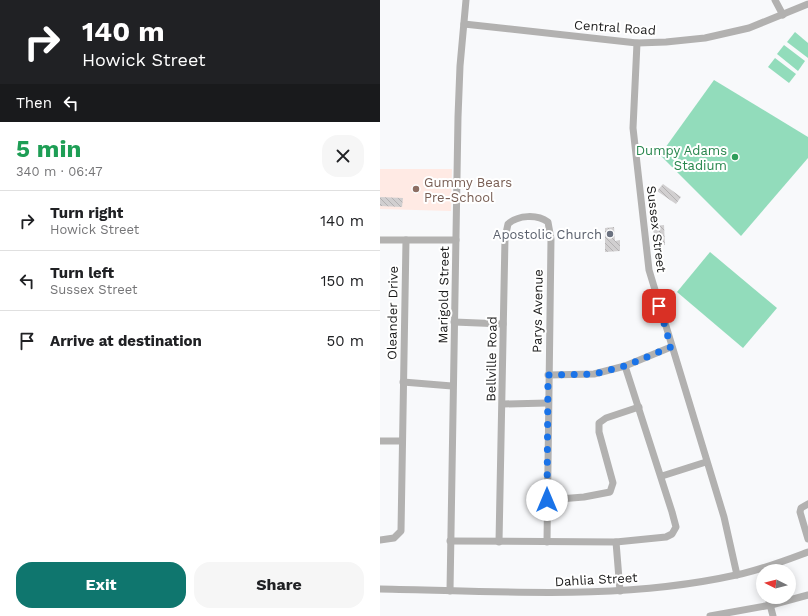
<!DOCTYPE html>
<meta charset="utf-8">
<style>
:root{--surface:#fff;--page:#f6f6f6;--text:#202124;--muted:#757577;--line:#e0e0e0;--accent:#0f766e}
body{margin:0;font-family:"Work Sans",sans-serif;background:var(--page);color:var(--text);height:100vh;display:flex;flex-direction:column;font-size:15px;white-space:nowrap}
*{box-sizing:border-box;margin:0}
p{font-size:13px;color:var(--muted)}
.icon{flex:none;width:22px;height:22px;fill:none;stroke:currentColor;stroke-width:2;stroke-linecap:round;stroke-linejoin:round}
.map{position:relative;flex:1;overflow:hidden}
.panel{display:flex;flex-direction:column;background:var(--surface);width:380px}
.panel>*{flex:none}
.guide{background:#202124;color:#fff;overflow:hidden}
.needle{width:26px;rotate:276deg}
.tools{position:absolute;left:376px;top:564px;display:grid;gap:8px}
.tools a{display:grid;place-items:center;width:40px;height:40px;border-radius:50%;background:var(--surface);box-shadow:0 2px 10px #0003;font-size:20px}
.pin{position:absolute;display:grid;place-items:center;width:34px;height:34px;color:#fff;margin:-17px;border-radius:8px;box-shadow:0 2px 6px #0006}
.me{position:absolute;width:44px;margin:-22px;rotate:0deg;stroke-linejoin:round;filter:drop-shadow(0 0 3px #0008)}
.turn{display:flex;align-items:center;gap:14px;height:84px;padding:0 16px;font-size:18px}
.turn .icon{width:52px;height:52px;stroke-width:2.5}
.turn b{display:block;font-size:28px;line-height:34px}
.then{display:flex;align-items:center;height:38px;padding:0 16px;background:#0003;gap:8px;font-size:15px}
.round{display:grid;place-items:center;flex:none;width:42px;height:42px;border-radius:16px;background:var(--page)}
.head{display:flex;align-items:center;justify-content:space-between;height:68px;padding:0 16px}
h1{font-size:24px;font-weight:700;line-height:30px;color:#1e9e55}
.primary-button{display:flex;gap:8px;margin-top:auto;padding:8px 16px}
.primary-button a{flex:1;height:46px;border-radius:16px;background:var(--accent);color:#fff;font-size:16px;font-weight:700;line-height:46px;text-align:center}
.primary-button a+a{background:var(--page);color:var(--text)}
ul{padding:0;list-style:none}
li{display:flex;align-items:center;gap:12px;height:60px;padding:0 16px;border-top:1px solid var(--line)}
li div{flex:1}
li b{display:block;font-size:15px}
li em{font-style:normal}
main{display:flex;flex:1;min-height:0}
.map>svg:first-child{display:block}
.education{fill:#ffeae4}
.pitch{fill:#92dcbb}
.building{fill:url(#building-back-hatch)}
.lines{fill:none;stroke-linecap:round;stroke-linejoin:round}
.minor{stroke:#b2b1b0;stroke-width:7}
.route{stroke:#1a73e8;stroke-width:7;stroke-dasharray:0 12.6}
.leisure-dot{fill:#2e9e5b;stroke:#fff;stroke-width:1.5}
.education-dot{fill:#8d6e63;stroke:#fff;stroke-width:1.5}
.worship-dot{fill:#6b7280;stroke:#fff;stroke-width:1.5}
.labels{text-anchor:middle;stroke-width:4;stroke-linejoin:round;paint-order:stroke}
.street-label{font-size:13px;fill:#1a1a1a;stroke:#fff}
.leisure-label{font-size:13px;fill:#27864d;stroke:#fff;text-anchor:end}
.education-label{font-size:13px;fill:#785e54;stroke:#fff;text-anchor:start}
.worship-label{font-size:13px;fill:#5b616d;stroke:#fff;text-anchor:end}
</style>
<main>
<section class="panel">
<div class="guide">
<div class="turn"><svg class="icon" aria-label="right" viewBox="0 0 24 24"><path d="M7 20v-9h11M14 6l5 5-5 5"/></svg><div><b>140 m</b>Howick Street</div></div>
<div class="then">Then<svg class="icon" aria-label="left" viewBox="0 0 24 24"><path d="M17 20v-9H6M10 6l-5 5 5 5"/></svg></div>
</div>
<div class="head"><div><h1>5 min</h1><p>340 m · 06:47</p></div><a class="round"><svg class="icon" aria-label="close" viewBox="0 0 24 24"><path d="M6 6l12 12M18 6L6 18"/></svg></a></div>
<ul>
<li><svg class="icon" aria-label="right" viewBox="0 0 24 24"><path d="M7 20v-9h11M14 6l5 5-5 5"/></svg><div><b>Turn right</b><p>Howick Street</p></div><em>140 m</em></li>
<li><svg class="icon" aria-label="left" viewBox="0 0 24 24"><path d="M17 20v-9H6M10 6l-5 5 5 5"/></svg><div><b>Turn left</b><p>Sussex Street</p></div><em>150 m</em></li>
<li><svg class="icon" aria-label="arrive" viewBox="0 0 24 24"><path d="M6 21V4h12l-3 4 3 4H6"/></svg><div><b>Arrive at destination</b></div><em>50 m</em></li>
</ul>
<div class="primary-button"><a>Exit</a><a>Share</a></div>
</section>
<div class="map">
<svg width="428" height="616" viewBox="0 0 428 616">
<defs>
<pattern id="building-back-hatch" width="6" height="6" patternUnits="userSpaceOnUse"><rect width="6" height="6" fill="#d1cfd0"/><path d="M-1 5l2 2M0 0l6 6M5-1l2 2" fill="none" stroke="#b3b1b2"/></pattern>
</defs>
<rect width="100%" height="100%" fill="#f8f9fb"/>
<path class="education" d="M0,169h72l-1,42 -71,-2z"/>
<g class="pitch">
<path d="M415,32l13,11v15l-21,-16z"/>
<path d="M404,45l21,16 -7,10 -21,-17z"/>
<path d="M395,58l21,16 -7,9 -21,-16z"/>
<path d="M334,80l94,57v21l-67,78 -81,-81z"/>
<path d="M330,252l67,56 -34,40 -66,-56z"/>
</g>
<g class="building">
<path d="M283,184l18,13 -5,7 -19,-13z"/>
<path d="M0,197l23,1 -1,9 -22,-1z"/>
<path d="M284,225l1,20 -10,1 -2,-20z"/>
<path d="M234,227l1,14 5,-1v11l-15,1v-24z"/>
</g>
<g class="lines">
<g class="minor">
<path d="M395,0l8,15"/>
<path d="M84,24l173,19 29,-1 39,-4 44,-10 59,-24"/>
<path d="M257,43l-4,85 16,142 75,247 13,58"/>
<path d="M0,240h76"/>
<path d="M74,322l49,2"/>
<path d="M168,375l46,-1 31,-8 46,-19"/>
<path d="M23,382l49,4"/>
<path d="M123,404l44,-1"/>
<path d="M0,441h22"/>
<path d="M282,476l44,-14"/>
<path d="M167,500l37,-3 26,-5 3,-9 -14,-51v-9l7,-5 33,-11"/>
<path d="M428,504l-7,4 -1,4 8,27"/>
<path d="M0,540l14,-2 7,-7 5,-291"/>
<path d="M70,541l166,1 50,-5 6,-3 4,-7 -4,-15 -47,-146"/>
<path d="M119,542l6,-304 3,-14c10,-9 29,-10 40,-2l3,17 -4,303"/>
<path d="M236,542l4,49"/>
<path d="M0,589c119,2 239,12 356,-14 25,-5 48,-14 72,-23"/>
<path d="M70,591l8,-474 2,-51 6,-66"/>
<path d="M388,597l5,19"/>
<path d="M330,616l61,-11 37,-10"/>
</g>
</g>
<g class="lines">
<path class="route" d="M167,500l1,-125 46,-1 31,-8 46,-19 -12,-41"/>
</g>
<circle class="leisure-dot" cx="355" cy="157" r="4"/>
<circle class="education-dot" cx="36" cy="189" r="4"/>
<circle class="worship-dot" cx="230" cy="234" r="4"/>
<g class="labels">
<g class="street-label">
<text transform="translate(235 27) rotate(4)" y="5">Central Road</text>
<text transform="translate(277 229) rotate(83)" y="5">Sussex Street</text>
<text transform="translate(63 295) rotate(-89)" y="5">Marigold Street</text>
<text transform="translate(157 311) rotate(-89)" y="5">Parys Avenue</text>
<text transform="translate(12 313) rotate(-89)" y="5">Oleander Drive</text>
<text transform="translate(111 359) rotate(-89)" y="5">Bellville Road</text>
<text transform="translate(216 579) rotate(-3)" y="5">Dahlia Street</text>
</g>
<g class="leisure-label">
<text x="347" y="155">Dumpy Adams<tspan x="347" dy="15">Stadium</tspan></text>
</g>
<g class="education-label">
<text x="44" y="187">Gummy Bears<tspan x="44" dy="15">Pre-School</tspan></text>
</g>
<g class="worship-label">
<text x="222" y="239">Apostolic Church</text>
</g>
</g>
</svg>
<div class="tools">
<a><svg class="needle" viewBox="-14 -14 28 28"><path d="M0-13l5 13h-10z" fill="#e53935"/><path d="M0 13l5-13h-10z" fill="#757577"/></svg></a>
</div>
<div class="pin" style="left:279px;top:306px;background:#d93025"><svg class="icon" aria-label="arrive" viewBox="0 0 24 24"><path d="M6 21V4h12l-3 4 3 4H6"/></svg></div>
<svg class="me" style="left:167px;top:500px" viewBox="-20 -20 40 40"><circle r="19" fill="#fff"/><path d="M0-13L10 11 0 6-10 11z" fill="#1a73e8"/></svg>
</div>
</main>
